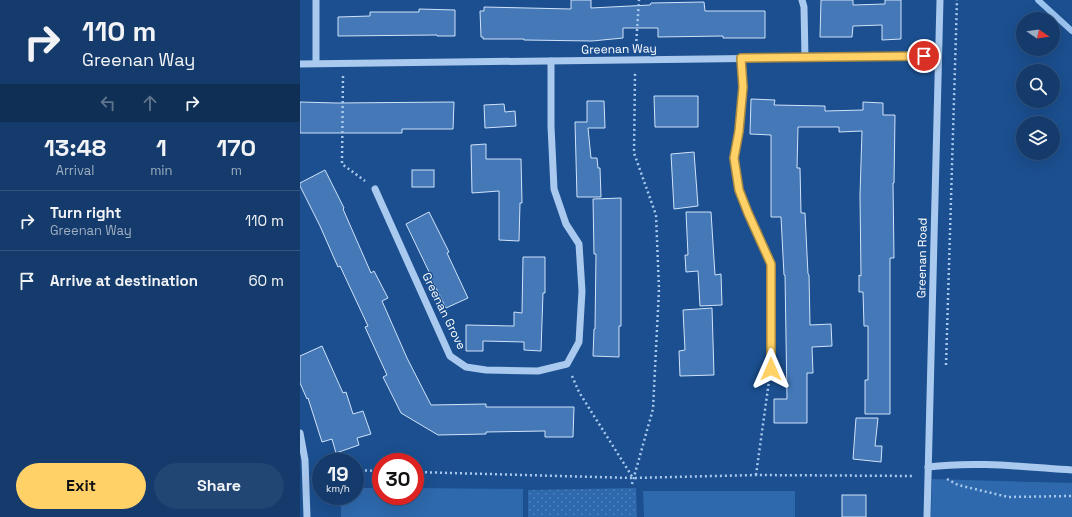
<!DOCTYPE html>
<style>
:root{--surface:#143b6b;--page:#214673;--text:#f1f3f6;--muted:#9dadc1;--line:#33557e;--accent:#ffd166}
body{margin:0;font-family:"Space Grotesk",sans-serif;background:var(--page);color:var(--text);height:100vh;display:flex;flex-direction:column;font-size:15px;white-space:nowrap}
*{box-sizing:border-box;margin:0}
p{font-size:13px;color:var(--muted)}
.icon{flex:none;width:22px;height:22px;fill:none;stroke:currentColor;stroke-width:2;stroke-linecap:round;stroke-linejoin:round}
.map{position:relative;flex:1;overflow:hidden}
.side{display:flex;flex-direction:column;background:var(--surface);width:300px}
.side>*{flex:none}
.hud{background:#143b6b;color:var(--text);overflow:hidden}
.needle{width:26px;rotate:103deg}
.tools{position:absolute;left:716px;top:12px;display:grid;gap:8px}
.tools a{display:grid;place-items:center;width:44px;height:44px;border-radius:50%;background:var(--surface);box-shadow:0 4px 16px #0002,0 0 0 1px var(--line);font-size:20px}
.speed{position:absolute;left:12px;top:453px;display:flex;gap:8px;font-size:20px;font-weight:700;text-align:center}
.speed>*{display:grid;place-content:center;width:52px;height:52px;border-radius:50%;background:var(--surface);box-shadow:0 4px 16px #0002,0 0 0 1px var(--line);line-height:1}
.speed small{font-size:10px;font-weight:400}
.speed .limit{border:6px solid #d22;background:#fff;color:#111}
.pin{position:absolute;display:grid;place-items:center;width:34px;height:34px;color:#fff;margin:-17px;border:2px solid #fff;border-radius:50%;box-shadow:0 1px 4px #0007}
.me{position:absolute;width:44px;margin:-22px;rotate:0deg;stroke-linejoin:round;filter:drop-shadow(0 0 3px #0008)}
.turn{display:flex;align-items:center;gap:14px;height:84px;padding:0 16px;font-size:18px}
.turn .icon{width:52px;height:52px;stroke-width:2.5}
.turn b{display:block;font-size:28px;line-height:34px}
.lanes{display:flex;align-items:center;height:38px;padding:0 16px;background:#0003;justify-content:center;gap:20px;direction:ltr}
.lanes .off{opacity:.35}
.eta{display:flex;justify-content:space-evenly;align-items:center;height:68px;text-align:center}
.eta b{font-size:24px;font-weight:700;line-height:28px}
.primary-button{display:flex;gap:8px;margin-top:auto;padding:8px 16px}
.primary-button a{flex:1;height:46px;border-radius:24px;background:var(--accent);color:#111;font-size:16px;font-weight:700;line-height:46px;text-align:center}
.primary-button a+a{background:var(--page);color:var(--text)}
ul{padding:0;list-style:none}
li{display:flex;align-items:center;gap:12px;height:60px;padding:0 16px;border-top:1px solid var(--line)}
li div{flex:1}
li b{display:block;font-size:15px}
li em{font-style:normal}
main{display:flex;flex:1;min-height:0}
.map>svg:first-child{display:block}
.green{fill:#2e69ad}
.park{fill:url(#park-dots)}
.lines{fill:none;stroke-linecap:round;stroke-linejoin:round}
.stream{stroke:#9cc4f0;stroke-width:6}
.building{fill:#4478b7;stroke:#cfe3fa}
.path{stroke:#a9c9ee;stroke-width:2.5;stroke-dasharray:2 3;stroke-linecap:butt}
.minor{stroke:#a9c9ee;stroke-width:7}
.route-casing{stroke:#a68842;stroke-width:10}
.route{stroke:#ffd166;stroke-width:7}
.labels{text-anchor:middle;stroke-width:3;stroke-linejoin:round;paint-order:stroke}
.street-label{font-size:12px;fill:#fff;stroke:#1b4f8f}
</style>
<main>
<section class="side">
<div class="hud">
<div class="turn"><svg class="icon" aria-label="right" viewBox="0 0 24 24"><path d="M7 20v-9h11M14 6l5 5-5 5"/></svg><div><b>110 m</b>Greenan Way</div></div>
<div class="lanes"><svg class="icon off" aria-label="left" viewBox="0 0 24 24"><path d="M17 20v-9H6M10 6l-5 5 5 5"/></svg><svg class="icon off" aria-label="ahead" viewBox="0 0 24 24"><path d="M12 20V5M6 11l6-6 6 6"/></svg><svg class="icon" aria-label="right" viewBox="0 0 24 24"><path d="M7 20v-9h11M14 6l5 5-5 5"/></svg></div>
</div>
<div class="eta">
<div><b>13:48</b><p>Arrival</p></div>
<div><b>1</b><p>min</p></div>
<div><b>170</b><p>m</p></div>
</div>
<ul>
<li><svg class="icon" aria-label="right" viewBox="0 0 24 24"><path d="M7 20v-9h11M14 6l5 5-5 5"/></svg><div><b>Turn right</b><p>Greenan Way</p></div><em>110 m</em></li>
<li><svg class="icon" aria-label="arrive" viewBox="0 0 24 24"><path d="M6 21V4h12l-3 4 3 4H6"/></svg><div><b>Arrive at destination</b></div><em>60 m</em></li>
</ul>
<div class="primary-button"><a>Exit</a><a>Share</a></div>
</section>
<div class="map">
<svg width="772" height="517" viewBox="0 0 772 517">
<defs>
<pattern id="park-dots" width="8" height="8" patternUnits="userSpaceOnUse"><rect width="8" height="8" fill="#2e69ad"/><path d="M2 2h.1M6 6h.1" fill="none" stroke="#4d80b9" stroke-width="1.8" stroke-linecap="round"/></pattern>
</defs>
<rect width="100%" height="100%" fill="#1b4f8f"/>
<g class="green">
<path d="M632,479l140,4v34h-141z"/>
<path d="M55,488h26v8h34v-8l108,1v28h-182v-21h14z"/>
<path d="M343,491h152v26h-151z"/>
</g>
<path class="park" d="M336,488l1,29h-109v-27z"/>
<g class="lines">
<path class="stream" d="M738,0l34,31"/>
</g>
<g class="building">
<path d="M271,0h20v8l59,-3 1,-2 53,-1 1,9h60v27h-42v-2l-65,1v-9h-35v10l-31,3 -68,-1v-1h-41v-2h-2l-1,-26h4v-4l87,2z"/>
<path d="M521,0h32v5l32,-1v-4h16v39l-19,1v-15l-29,1 -1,11h-32z"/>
<path d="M119,9l36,1v26h-18v-1l-99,1v-19l32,-1v-4h49z"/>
<path d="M354,96h44v31h-43z"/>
<path d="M451,99l24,1 -1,5 51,1v5l38,-1v-8l20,1v12h12l-1,68h-1l1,75h-4v156h-25v-34h3v-54h-4l-1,-34h-4v-17l2,1 -1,-81 2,-64 -23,1v-5h-41l-1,41h3l1,45h4l3,61 1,1 1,50 21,-1 1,22 -20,1 1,26h-6v50h-33v-24h13l-2,-124h-1l-3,-58h-10v-82l-21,-1z"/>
<path d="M287,101h17l1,27h-17l3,30h6l1,10h2l1,29h-24l-2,-75h12z"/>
<path d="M0,102l37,1 117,-1 -1,27h-51v4h-102z"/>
<path d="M204,104l1,8 10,-1 1,15 -31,2 -1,-23z"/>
<path d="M186,144v15h35l1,44h-2l-1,38 -20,-1v-49l-27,2 -1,-48z"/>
<path d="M394,152l4,54 -24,3 -3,-55z"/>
<path d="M25,170l19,38 -1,1 28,64 3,-2 14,27 -6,3 25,57 24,47 55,-1v3h88l-1,30h-28v-6l-59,1v2l-48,1 -37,-22 -18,-36 4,-2 -22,-48 3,-1 -28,-60 -2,1 -18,-41 -20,-40v-3z"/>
<rect x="112" y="170" width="22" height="17"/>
<path d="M321,198v128h-2v31l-26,-1 1,-27h1l1,-75h-2l-1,-55z"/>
<path d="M129,212l20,40 -2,1 21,45 -22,10 -15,-30h1l-26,-54z"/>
<path d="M386,212h25l4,63 6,-1 1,31 -22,1 -2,-35 -12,1 -1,-17h3z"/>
<path d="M223,257h22v36h-2l-2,58 -17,-1v-8l-41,-1v10h-17v-26l48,1v-14l8,1z"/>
<path d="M412,308l2,67 -34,1 -1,-25 6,-1 -2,-40z"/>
<path d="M22,346l21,47 3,-1 7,22 10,-3 8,23 -14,4 2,7 -23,8 -4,-14 -10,3 -14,-44 -1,1 -7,-16v-27z"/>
<path d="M556,418h22l-3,28h7l-1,16 -28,-3z"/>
<rect x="542" y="495" width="24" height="22"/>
</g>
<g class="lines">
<g class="path">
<path d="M336,46l3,-46"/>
<path d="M43,76l-1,88 23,17"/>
<path d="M646,365l11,-365"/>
<path d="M272,376l7,16 54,86"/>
<path d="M55,470l26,1"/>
<path d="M115,472l218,6 123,-3 158,1"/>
<path d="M456,475l13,-94"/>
<path d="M647,479l11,6 50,12 64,-1"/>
<path d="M332,484l21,-75 6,-120 -3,-74 -22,-62 1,-80"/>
</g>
<g class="minor">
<path d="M16,0v63"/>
<path d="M502,0l2,7 1,51"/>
<path d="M441,58l2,29 -4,44 -5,27 5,32 9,23 23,51v105"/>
<path d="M0,64l638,-8"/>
<path d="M75,189l75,167 16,11 20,3 52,1 29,-7 12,-22 3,-51 -3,-47 -13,-20 -12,-35 -3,-63v-65"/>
<path d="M0,433l5,27 2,57"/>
<path d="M628,467c47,-6 97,0 144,3"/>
<path d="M627,517l13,-517"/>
</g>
</g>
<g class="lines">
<g class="route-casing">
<path id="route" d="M471,369v-105l-23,-51 -9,-23 -5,-32 5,-27 4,-44 -2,-29 183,-2"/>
</g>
<use href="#route" class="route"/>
</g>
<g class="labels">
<g class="street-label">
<text transform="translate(319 49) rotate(-1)" y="4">Greenan Way</text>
<text transform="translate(622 258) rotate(-89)" y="4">Greenan Road</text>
<text transform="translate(144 311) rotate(64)" y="4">Greenan Grove</text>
</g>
</g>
</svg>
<div class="tools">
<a><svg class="needle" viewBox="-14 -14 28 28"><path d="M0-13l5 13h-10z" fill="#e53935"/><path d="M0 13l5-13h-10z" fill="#9dadc1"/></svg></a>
<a><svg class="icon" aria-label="search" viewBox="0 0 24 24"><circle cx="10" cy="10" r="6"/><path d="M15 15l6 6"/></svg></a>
<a><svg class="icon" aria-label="layers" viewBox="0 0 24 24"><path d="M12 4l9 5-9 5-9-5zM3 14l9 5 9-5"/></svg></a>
</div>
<div class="speed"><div>19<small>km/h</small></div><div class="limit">30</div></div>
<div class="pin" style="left:624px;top:56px;background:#d93025"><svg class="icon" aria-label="arrive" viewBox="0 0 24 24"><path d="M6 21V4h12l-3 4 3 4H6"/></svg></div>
<svg class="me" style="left:471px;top:369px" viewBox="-20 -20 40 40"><path d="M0-17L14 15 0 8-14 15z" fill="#ffd166" stroke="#fff" stroke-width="4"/></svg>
</div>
</main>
